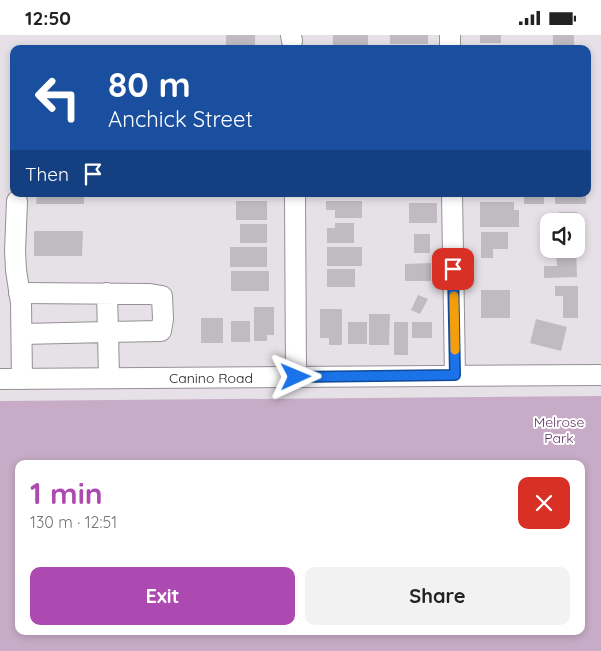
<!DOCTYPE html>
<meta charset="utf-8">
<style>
:root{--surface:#fff;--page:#f2f2f2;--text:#222;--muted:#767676;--accent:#ad4ab1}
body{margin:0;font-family:Quicksand,sans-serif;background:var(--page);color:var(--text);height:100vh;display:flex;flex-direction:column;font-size:19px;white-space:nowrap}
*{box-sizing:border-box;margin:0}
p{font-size:16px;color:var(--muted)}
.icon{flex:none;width:28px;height:28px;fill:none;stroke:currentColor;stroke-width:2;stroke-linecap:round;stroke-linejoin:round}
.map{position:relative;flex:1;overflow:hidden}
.sheet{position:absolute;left:15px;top:425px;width:570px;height:175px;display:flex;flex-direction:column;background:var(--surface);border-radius:10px;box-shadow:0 2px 8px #0003}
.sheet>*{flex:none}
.top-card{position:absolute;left:10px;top:10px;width:581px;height:152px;border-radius:10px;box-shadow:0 2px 8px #0003;background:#1a4fa0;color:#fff;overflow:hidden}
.fabs{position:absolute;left:540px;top:178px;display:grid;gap:10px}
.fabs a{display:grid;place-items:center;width:45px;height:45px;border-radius:10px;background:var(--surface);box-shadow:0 2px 8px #0003;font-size:25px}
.pin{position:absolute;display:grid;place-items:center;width:42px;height:42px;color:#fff;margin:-21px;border-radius:10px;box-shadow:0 2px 8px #0006}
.me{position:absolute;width:55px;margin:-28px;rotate:89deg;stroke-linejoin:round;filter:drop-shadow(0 0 4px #0008)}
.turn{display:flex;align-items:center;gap:18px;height:105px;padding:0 15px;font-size:22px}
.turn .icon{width:65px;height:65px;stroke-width:2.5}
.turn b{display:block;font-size:35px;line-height:42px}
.then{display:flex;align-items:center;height:48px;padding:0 15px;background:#0003;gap:10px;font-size:19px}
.round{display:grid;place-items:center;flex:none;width:52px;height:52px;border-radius:10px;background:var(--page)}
.overview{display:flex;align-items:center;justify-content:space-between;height:85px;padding:0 15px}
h1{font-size:30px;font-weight:800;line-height:38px;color:var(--accent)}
.action{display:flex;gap:10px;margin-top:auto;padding:10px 15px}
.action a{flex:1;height:58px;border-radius:10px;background:var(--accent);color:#fff;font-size:20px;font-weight:800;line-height:58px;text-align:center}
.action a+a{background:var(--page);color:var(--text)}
.status{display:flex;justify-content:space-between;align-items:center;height:35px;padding:0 25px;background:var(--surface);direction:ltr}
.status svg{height:14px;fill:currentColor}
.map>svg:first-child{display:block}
.green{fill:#c8acc7;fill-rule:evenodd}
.building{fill:#c0bbc0}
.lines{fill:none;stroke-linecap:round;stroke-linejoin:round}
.minor-casing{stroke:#959095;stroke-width:22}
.minor{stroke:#fff;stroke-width:20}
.route-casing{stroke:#114b97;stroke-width:12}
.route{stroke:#1a73e8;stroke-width:9}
.slow{stroke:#f59e0b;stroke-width:9}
.labels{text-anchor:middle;stroke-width:4;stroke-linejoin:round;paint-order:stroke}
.street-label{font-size:14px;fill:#1d1b1d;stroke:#fff}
.park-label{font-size:14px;fill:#653567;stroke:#fff}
</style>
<div class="status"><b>12:50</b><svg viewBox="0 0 49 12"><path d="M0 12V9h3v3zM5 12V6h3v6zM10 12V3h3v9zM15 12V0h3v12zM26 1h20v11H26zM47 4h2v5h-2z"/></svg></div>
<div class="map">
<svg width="601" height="616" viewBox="0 0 601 616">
<rect width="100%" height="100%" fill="#e6e1e6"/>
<path class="green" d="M601,361v255h-601v-250zM19,429h562v167h-562z"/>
<g class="building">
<rect x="226" y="0" width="29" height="14"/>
<rect x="333" y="0" width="35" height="13"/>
<rect x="390" y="0" width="38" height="9"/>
<rect x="480" y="0" width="21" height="8"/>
<rect x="553" y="0" width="21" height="14"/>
<path d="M37,159h47v10h-48z"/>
<rect x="325" y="159" width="36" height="2"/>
<rect x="524" y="159" width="20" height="10"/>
<rect x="555" y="159" width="31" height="10"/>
<rect x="236" y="166" width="31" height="19"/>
<path d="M326,166h36v17h-27v-8h-9z"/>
<path d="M480,167h34v8h5v17h-39z"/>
<rect x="409" y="168" width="28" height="20"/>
<rect x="559" y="177" width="18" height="9"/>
<path d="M335,188h19v20h-27v-15h8z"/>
<rect x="240" y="189" width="27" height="19"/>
<path d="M34,196h49l-1,25h-48z"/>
<path d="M481,197h27v17h-15v9h-12z"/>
<rect x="414" y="199" width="16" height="19"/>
<rect x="230" y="212" width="37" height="20"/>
<rect x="327" y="212" width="35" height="19"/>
<path d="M556,214h20l1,28 -33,1v-12h13z"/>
<path d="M431,228v18h-26v-17z"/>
<rect x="327" y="234" width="28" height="18"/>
<rect x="231" y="236" width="38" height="20"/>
<path d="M555,251h23v32h-15v-22h-8z"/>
<rect x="481" y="255" width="29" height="28"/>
<path d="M418,260l10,4 -8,15 -9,-4z"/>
<path d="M254,272h20v28h-7v6h-13z"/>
<path d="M320,274h22v36h-13v-7h-9z"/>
<path d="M369,279h21l-1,31h-20z"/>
<rect x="201" y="283" width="22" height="25"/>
<path d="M536,284l31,8 -6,24 -31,-8z"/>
<rect x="231" y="286" width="19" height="21"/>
<rect x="348" y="287" width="19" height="22"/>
<rect x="394" y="287" width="14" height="33"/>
<rect x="412" y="287" width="20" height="16"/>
</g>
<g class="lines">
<g class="minor-casing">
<g id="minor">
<path d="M291,0l1,6"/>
<path d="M450,0v14"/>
<path d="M295,159l1,183"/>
<path d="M452,159l3,182"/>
<path d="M17,166l-2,50 1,19 5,33 1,76"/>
<path d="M19,258l131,1 12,2 1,23 -2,12 -53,1 -1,-39"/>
<path d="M22,299l86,-2 1,46"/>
<path d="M0,344l601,-4"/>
</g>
</g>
<use href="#minor" class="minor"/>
</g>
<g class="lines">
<g class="route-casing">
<path id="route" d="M296,342l159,-2 -2,-106"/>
</g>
<use href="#route" class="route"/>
<path class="slow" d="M454,261l1,54"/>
</g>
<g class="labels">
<g class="street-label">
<text x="211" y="348">Canino Road</text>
</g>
<g class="park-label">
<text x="559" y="392">Melrose<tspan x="559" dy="16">Park</tspan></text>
</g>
</g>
</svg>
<div class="fabs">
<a><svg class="icon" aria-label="sound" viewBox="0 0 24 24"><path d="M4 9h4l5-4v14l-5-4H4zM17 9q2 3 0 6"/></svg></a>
</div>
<div class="pin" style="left:453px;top:234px;background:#d93025"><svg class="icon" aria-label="arrive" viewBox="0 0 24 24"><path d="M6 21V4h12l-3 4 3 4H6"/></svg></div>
<svg class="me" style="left:296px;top:342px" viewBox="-20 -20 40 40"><path d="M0-17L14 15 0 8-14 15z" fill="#1a73e8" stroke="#fff" stroke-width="4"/></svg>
<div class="top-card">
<div class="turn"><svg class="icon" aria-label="left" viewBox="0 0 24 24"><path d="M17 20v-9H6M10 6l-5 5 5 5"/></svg><div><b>80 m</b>Anchick Street</div></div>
<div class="then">Then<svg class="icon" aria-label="arrive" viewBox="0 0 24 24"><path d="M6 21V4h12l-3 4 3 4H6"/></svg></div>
</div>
<section class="sheet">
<div class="overview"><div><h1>1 min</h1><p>130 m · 12:51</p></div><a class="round" style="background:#d93025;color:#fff"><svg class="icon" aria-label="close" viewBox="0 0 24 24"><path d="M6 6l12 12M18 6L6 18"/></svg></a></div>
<div class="action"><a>Exit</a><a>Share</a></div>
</section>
</div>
